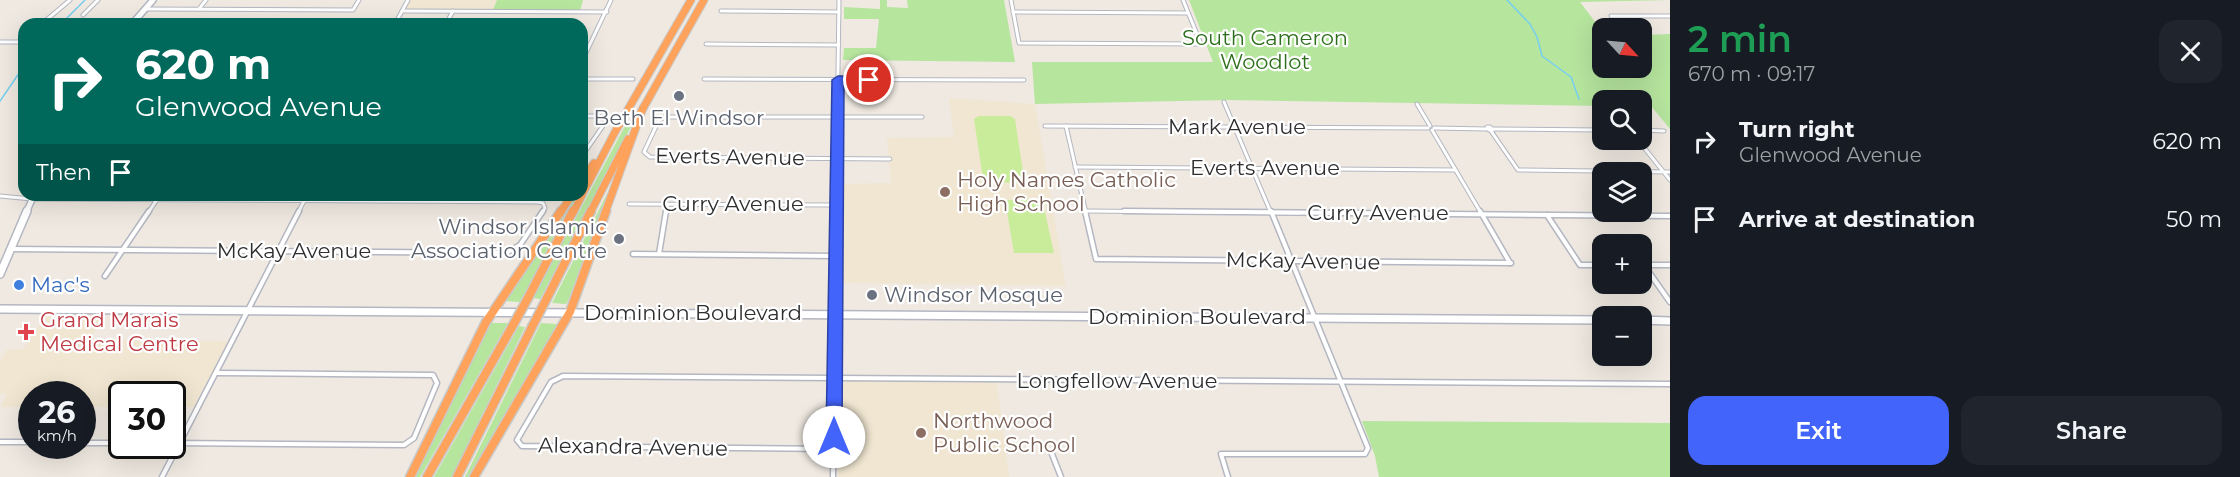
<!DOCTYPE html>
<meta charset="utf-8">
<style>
:root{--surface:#171b24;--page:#20242c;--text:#f1f3f6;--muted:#9ea1a6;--accent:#4264fb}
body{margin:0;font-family:Montserrat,sans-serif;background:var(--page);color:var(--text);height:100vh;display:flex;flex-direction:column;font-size:22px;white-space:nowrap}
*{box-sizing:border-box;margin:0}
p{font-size:20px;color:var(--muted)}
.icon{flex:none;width:33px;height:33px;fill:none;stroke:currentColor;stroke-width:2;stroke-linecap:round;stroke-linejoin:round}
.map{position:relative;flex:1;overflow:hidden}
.sheet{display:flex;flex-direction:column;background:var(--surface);width:570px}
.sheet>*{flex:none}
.guide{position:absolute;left:18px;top:18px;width:570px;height:183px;border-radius:18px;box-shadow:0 6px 24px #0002;background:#00695c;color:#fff;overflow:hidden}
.needle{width:39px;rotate:116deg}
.buttons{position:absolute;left:1592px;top:18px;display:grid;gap:12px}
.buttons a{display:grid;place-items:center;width:60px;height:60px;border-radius:12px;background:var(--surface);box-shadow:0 6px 24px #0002;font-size:30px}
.speed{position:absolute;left:18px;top:381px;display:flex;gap:12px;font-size:30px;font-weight:700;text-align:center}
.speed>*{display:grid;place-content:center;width:78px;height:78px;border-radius:50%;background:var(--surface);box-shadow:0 6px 24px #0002;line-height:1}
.speed small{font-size:15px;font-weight:400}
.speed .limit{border:3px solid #111;border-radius:9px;background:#fff;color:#111}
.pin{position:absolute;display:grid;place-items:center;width:51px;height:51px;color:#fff;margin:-26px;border:3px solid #fff;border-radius:50%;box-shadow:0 2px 6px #0007}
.me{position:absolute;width:66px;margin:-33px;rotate:0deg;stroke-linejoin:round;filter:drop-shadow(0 0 4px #0008)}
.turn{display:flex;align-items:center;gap:21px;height:126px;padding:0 18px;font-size:27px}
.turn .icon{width:78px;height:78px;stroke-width:2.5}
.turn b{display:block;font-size:42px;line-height:51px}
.then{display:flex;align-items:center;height:57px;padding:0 18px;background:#0003;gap:12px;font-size:22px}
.round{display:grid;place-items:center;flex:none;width:63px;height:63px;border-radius:18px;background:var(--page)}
.head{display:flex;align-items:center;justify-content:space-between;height:102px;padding:0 18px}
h1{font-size:36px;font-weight:600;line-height:45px;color:#1e9e55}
.button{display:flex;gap:12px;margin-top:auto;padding:12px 18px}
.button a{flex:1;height:69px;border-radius:18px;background:var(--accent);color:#fff;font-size:24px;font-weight:600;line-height:69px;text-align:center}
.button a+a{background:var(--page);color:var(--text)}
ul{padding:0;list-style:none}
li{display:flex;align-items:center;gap:18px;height:78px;padding:0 18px}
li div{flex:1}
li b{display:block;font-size:22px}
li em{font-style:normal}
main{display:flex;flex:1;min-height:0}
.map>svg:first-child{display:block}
.education{fill:#f0e6d1}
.green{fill:#b6e59e}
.pitch{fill:#c9ec9a}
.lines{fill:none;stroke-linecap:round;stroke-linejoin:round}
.stream{stroke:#75cff0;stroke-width:1.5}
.street-far1-casing{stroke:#b4b7c1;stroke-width:5}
.street-casing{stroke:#b4b7c1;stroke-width:7}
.secondary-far1-casing{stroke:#b4b7c1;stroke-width:8}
.secondary-casing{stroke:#b4b7c1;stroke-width:10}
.highway-far1-casing{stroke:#c9c9c9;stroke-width:9}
.highway-casing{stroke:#c9c9c9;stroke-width:11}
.street-far1{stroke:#fff;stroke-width:3}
.street{stroke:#fff;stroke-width:4}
.secondary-far1{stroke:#fff;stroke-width:5}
.secondary{stroke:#fff;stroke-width:7}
.highway-far1{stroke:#ffa35c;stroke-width:7}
.highway{stroke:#ffa35c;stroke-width:8}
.highway-bridge-casing{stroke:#c9c9c9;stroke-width:11;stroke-linecap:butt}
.highway-bridge{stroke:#ffa35c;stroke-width:8}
.route{fill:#4264fb;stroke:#2b41a3;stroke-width:1.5}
.worship-dot{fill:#6b7280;stroke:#fff;stroke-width:2}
.education-dot{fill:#8d6e63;stroke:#fff;stroke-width:2}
.shop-dot{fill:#3f7fe0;stroke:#fff;stroke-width:2}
.health-dot{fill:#e0444e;stroke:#fff;stroke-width:2}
.labels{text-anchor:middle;stroke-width:4.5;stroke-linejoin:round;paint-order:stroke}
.park-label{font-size:21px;fill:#2c6e1b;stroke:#fff}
.worship-label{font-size:21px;fill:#5b616d;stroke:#fff}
.street-label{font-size:21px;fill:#2e2e2e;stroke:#fff}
.education-label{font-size:21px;fill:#785e54;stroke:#fff;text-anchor:start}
.shop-label{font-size:21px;fill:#366cbe;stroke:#fff;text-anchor:start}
.health-label{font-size:21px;fill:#be3a42;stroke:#fff;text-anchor:start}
</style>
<main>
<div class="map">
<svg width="1670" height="477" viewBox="0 0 1670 477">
<rect width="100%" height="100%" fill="#efe9e1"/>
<g class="education">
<path d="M409,0h88l-4,10 -85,-1 -2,-2z"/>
<path d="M949,98l86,6 31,182 -225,-3 -1,-99 51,-1 -4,-45 67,-1z"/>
<path d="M48,313h58l-16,26 139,2 -35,66h-21l-1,-13h-50l-1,13h-38l-1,-13h-50l-1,13h-31l7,-13h-7v-33l7,-11 16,-1z"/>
<path d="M846,381l151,2 12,94h-171l1,-88z"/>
</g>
<g class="green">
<path d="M497,0h86l-3,11 -87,-1z"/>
<path d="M880,0h7v7l21,1 -1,-8h97l11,62 -172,-2 1,-12h32l3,-29h-35v-12l36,2z"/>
<path d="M1189,0h481l-90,2 22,29v37h39v-33l29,-1v95l-19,-23h-10v-6h-39v6l-374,-6 -193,4 -3,-42h181z"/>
<path d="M630,125l1,2 -91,172 -7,-1 92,-172z"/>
<path d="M611,186l-43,115 -2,3 -14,-1z"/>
<path d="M575,195h3l-58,107 -15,-1z"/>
<path d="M491,323h17l-88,154h-6z"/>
<path d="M541,323l16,1 -87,153h-5z"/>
<path d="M519,326l6,1 -73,150h-18z"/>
<path d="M1362,421l308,2v54h-291l-4,-21z"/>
</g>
<g class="pitch">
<path d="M979,116h31l5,3 9,60 -3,4 -34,-1 -4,-3 -9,-60z"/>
<path d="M1042,199l12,54h-40l-9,-53z"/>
</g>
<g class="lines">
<g class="stream">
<path d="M1507,0l23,24 7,13 5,19 29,21 8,22"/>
<path d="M61,24l24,-24"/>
<path d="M0,101l24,-35"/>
</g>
<g class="street-far1-casing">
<g id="street-far1">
<path d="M1011,0l8,43 182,1 -18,-44"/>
<path d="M145,9l208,1 6,-10"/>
<path d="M199,9l7,-9"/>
<path d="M402,11l205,1"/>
<path d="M721,11l118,1"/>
<path d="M1013,12l175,1"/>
<path d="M83,15l15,-15"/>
<path d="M1611,16h59"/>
<path d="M44,22l26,-22"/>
<path d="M395,24l13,-24"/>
<path d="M446,24l7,-13"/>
<path d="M0,42h21"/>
<path d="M706,44l133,1"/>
<path d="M582,61l29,-61"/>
<path d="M582,79h51"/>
<path d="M704,79l320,1"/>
<path d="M1224,102l47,111"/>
<path d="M1417,104l13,22"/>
<path d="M582,116h17l6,3v4l-23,33"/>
<path d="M1045,126l383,2"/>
<path d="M1066,126l20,87"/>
<path d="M1487,127h3l3,3h-4z"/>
<path d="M1434,128l53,1"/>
<path d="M1493,129l109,1"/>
<path d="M1432,130l49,83"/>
<path d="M1641,130l23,1"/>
<path d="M1491,131l27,39 152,2"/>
<path d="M1638,140l32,40"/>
<path d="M890,159l-240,-2 -6,-5 15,-32 6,-3h257"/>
<path d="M1075,167l380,3"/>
<path d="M0,196l32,3 505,3 6,1 2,5 -3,5"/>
<path d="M629,204l207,1"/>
<path d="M1085,211l215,2"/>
<path d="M148,213l8,-12"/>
<path d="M298,213l9,-18"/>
<path d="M666,213l1,-9"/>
<path d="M836,213l3,-213"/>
</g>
</g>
<g class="street-casing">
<g id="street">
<path d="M1085,211l11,48 415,4"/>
<path d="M1124,211l546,5"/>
<path d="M1480,211l30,52"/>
<path d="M1547,215l33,50h22"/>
<path d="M11,249l495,4 14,-8 23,-34"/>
<path d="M633,254l202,2"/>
<path d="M659,254l7,-43"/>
<path d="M1641,265h29"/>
<path d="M1644,265l26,37"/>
<path d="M105,276l44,-65"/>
<path d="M0,442h32"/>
<path d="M82,443h40"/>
<path d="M172,443l232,2 10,-7 23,-55 -4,-8 -217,-2"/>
<path d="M834,449l-312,-3 -5,-6 34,-58 12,-6 1107,8"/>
<path d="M1052,454l9,23"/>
<path d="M162,477l137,-266"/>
<path d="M833,477l3,-266"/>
<path d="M1228,477l-7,-23h144l3,-6 -97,-237"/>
</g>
</g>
<g class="secondary-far1-casing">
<g id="secondary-far1">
<path d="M132,24l21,-24"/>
<path d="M26,213l8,-18"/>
</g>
</g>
<g class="secondary-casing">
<g id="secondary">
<path d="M0,274l27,-63"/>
<path d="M0,309l1602,11"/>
<path d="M1641,320l29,1"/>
</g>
</g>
<g class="highway-far1-casing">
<g id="highway-far1">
<path d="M641,112l63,-112"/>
<path d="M582,180l12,-17"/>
<path d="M582,195l33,-63 76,-132"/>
<path d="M560,213l12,-18"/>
<path d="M573,213l9,-18"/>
<path d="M590,213l38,-74"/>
<path d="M605,213l38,-105"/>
</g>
</g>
<g class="highway-casing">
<g id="highway">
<path d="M528,298l45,-87"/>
<path d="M547,298l44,-87"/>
<path d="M410,477l76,-155 75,-111"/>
<path d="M427,477l85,-150"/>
<path d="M457,477l75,-150"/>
<path d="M474,477l96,-165 36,-101"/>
</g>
</g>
<use href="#street-far1" class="street-far1"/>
<use href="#street" class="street"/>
<use href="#secondary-far1" class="secondary-far1"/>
<use href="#secondary" class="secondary"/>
<use href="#highway-far1" class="highway-far1"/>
<use href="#highway" class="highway"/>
<g class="highway-bridge-casing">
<g id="highway-bridge">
<path d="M512,327l16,-29"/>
<path d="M532,327l15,-29"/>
</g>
</g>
<use href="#highway-bridge" class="highway-bridge"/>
</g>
<path class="route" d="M838,76h31l6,4 -6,3 -25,1 -2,353 -3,5 -5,2 -6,-2 -2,-5 6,-357z"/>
<g class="worship-dot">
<circle cx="679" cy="96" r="6"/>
<circle cx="619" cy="239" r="6"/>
<circle cx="872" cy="295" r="6"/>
</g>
<g class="education-dot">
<circle cx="945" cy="192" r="6"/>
<circle cx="921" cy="433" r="6"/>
</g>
<circle class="shop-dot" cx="19" cy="285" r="6"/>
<path class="health-dot" d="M23 323h6v6h6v6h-6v6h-6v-6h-6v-6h6z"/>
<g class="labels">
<g class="park-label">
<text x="1265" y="45">South Cameron<tspan x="1265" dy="24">Woodlot</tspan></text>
</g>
<g class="worship-label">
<text x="679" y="125">Beth El Windsor</text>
<text x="607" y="234" text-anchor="end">Windsor Islamic<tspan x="607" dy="24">Association Centre</tspan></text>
<text x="884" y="302" text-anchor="start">Windsor Mosque</text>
</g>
<g class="street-label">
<text x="1237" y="134">Mark Avenue</text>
<text transform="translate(730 157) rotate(1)" y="7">Everts Avenue</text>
<text x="1265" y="175">Everts Avenue</text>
<text x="733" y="211">Curry Avenue</text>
<text x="1378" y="220">Curry Avenue</text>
<text x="294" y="258">McKay Avenue</text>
<text transform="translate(1303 261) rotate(1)" y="7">McKay Avenue</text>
<text x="693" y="320">Dominion Boulevard</text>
<text x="1197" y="324">Dominion Boulevard</text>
<text x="1117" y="388">Longfellow Avenue</text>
<text transform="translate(633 447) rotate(1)" y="7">Alexandra Avenue</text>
</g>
<g class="education-label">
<text x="957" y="187">Holy Names Catholic<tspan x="957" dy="24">High School</tspan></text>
<text x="933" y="428">Northwood<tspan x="933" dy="24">Public School</tspan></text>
</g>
<g class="shop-label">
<text x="31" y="292">Mac's</text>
</g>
<g class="health-label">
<text x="40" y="327">Grand Marais<tspan x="40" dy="24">Medical Centre</tspan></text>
</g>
</g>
</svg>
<div class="buttons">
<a><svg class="needle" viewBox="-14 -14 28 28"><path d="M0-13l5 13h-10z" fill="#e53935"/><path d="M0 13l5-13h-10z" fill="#9ea1a6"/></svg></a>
<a><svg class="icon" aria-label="search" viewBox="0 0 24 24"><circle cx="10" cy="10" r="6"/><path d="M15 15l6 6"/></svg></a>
<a><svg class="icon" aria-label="layers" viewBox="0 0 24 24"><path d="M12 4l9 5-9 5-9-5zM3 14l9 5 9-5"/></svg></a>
<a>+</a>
<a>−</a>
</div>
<div class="speed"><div>26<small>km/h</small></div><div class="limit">30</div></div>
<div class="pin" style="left:869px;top:80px;background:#d93025"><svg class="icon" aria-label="arrive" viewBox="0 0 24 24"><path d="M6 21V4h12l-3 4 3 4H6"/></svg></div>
<svg class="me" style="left:834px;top:437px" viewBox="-20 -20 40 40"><circle r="19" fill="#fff"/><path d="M0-13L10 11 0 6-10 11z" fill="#4264fb"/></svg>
<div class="guide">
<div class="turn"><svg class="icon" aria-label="right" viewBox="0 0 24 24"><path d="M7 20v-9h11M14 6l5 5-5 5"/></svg><div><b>620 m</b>Glenwood Avenue</div></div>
<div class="then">Then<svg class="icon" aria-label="arrive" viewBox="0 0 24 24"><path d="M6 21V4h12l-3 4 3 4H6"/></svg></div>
</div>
</div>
<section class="sheet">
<div class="head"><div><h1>2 min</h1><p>670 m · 09:17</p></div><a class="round"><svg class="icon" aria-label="close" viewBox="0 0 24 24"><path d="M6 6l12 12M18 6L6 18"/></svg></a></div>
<ul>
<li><svg class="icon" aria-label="right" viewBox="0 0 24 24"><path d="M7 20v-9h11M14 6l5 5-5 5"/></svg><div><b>Turn right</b><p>Glenwood Avenue</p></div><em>620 m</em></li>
<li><svg class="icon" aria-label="arrive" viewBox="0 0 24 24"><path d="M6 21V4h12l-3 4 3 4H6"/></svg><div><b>Arrive at destination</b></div><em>50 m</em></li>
</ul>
<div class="button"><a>Exit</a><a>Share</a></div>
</section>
</main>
